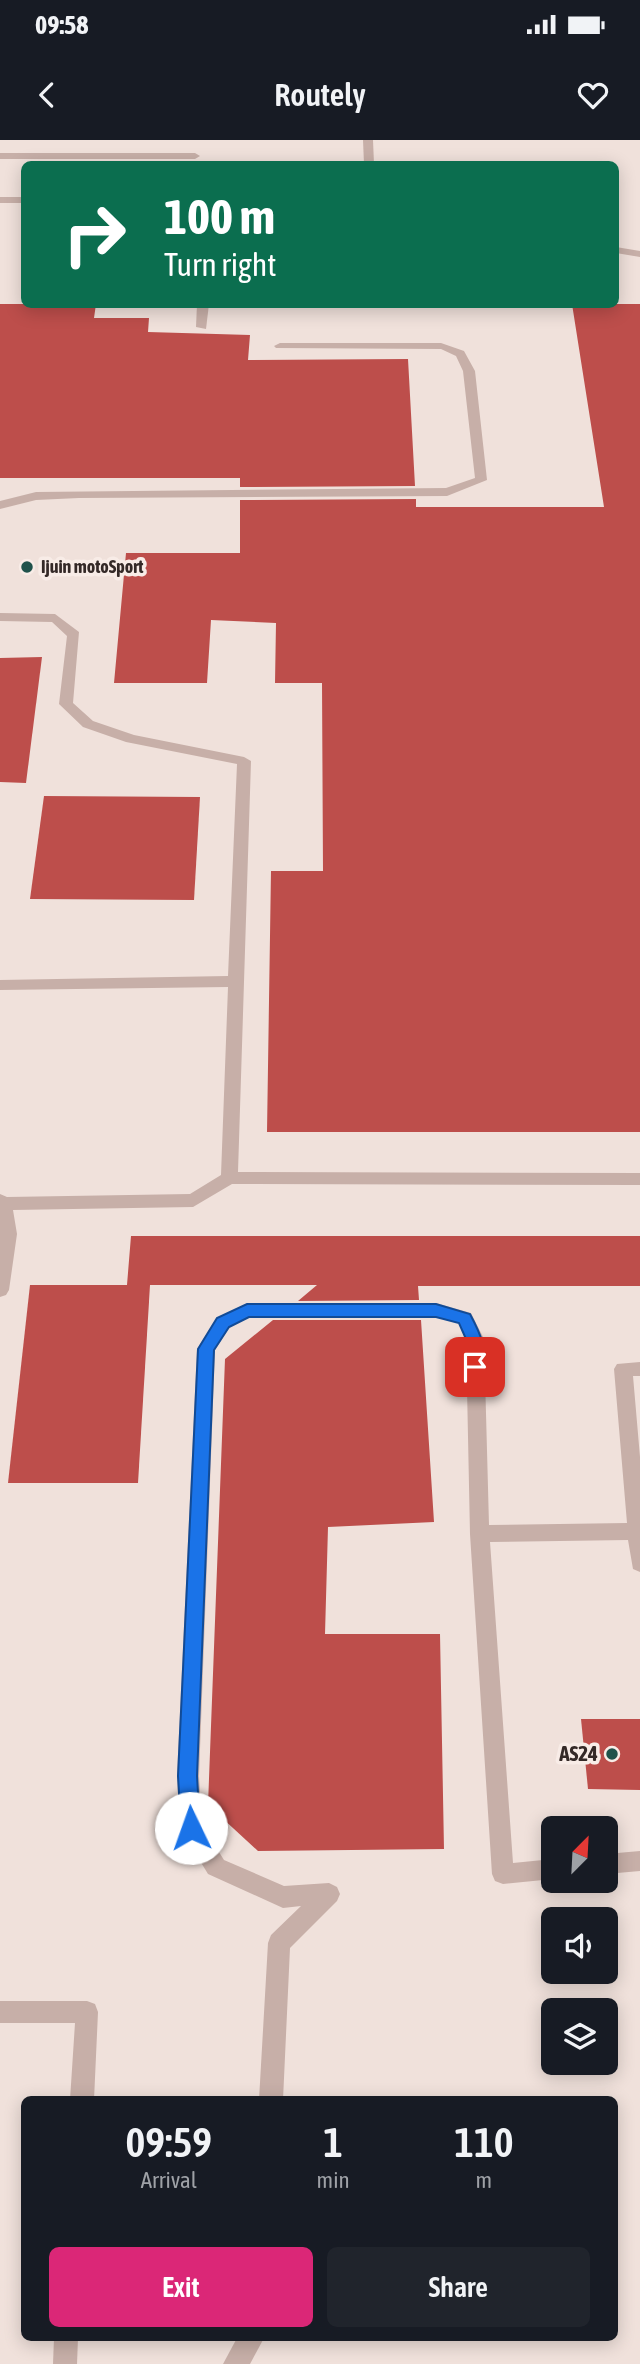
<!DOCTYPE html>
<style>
:root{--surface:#171b24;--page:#20242c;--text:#f1f3f6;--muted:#9ea1a6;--accent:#db2777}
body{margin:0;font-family:"Asap Condensed",sans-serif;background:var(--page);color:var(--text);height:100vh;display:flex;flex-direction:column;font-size:26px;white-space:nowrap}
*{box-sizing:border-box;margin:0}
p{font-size:23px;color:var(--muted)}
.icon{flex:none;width:38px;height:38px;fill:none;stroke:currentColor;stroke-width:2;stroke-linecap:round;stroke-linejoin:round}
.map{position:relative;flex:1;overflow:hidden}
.details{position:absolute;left:21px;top:1956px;width:597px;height:245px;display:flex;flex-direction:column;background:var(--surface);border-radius:10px;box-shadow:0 4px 18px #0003}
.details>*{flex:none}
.top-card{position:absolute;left:21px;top:21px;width:598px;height:147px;border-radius:10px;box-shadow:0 4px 18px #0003;background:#0b6e4f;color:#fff;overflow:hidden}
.needle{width:46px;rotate:24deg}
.fabs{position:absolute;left:541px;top:1676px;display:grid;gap:14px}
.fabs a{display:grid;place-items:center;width:77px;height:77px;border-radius:10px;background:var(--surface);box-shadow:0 4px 18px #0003;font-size:35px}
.pin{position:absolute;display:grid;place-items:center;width:60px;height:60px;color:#fff;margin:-30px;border-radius:14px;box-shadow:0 4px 10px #0006}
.me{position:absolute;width:77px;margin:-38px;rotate:357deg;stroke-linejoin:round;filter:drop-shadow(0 0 5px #0008)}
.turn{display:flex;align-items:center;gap:24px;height:147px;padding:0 28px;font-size:32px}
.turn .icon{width:91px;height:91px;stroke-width:2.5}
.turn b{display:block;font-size:49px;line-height:60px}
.eta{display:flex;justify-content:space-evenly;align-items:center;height:119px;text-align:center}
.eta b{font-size:42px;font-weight:600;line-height:49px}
.action{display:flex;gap:14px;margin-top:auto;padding:14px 28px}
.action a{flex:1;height:80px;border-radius:10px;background:var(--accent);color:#fff;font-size:28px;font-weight:600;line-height:80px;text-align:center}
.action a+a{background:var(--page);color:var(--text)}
.status{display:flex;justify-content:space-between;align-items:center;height:49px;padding:0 35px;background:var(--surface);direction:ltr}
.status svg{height:19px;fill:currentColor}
header{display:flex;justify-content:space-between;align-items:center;height:91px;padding:0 28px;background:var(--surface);font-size:32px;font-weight:600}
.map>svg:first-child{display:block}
.building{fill:#bd4e4b}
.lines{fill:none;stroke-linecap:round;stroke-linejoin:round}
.lane{fill:#c7afa8;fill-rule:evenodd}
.route{fill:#1a73e8;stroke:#114b97;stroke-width:2}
.poi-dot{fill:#20524b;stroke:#f8ece7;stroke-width:2.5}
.labels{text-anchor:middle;stroke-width:7;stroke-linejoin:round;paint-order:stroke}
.far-poi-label{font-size:18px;font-weight:bold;fill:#342927;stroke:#f8ece7;text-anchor:start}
.poi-label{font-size:21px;font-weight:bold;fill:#342927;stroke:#f8ece7;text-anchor:end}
</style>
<div class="status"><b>09:58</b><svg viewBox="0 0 49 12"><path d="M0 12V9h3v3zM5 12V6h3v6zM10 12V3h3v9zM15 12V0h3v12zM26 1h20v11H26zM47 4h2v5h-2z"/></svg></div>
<header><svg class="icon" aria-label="back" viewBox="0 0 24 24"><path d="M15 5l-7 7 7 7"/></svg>Routely<svg class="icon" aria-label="heart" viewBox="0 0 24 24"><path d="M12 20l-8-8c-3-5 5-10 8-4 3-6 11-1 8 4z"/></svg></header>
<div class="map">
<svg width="640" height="2224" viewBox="0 0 640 2224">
<rect width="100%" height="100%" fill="#f0e1db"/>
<g class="building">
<path d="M0,164h96l-2,14h55l-1,14 102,3 -2,25 160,-1 7,127 -175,1v-9h-240z"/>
<path d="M572,164h68v828h-373l4,-261h52l-1,-188h-47l1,-60 -65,-3 -4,63h-93l12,-130h114v-53l176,-1v8h188z"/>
<path d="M42,517l-16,126 -26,-1v-124z"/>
<path d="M44,656l156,1 -6,103 -164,-1z"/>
<path d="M131,1096h509v50h-222l1,14 -121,1 19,-16h-190z"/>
<path d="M30,1145h120l-12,198h-130z"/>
<path d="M273,1180h148l13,202 -106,5 -3,107h115l4,215 -186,2 -50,-46 17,-446z"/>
<path d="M581,1579h59v71l-52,-1z"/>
</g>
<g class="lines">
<g class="lane">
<path d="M363,0h10l1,24h-10z"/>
<path d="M0,13h195l5,3 -5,3h-195z"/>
<rect x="0" y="57" width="24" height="6"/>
<path d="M616,107l24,4v6l-24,-4z"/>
<path d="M197,164h12l-3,25 -10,-2z"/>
<path d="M280,203h161l23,8 11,20 12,109 -40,16 -368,2 -43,2 -36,9v-8l36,-9 410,-4 29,-10 -12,-107 -7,-15 -15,-7 -165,-1 -2,-2z"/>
<path d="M0,473l55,1 24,18 -6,71 20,18 41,14 110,22 7,4 -13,411 402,1v12l-408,-1 -39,23 -180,3 4,24 -8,56 -3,5 -6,2v-103l7,3 183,-3 31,-19 7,-188 -228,3v-10l228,-4 9,-212 -111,-22 -43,-15 -24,-23 8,-68 -15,-14 -52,-1z"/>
<path d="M436,1163l35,10 13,26 5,186 138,-2 -13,-154 3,-5 23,-2v14h-7l7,81v115l-7,-3 -5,-29 -138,2 23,321 40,-4v20l-50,5 -8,-3 -3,-7 -22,-340 -4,-195 -7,-16 -23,-6 -188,1 -19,10 -14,22 -16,426 3,49 22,35 60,26 45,-3 8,4 3,7 -3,7 -47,47 -7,152h-24l9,-157 3,-8 30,-29 -18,2 -75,-34 -28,-46 -3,-52 20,-427 20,-31 29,-14z"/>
<path d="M640,1711v20l-34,3v-20z"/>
<path d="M0,1861h87l8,3 3,8 -4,88h-24l5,-77h-75z"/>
<path d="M54,2198h24l-1,26h-24z"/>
<path d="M237,2198h27l-14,26h-27z"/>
</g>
</g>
<path class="route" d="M247,1164h189l34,10c9,17 20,38 11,58h-12l-3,-33 -7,-16 -23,-6h-187l-20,10 -15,23 -17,426 3,52 -2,7 -7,2 -7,-2 -3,-7 -3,-52 20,-427 19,-31z"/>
<g class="poi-dot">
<circle cx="27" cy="427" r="7"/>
<circle cx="612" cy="1614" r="7"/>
</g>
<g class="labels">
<g class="far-poi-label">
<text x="41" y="433">Ijuin motoSport</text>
</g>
<g class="poi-label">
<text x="598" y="1621">AS24</text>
</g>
</g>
</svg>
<div class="fabs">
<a><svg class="needle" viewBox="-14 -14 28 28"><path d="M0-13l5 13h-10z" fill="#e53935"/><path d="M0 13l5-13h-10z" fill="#9ea1a6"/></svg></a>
<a><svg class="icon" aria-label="sound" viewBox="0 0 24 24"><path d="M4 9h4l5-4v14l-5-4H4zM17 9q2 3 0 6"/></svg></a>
<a><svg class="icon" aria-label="layers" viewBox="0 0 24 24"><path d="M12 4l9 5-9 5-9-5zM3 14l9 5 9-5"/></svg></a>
</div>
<div class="pin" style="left:475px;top:1227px;background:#d93025"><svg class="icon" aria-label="arrive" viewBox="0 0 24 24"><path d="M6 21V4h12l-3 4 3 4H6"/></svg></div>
<svg class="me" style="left:191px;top:1688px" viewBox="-20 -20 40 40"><circle r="19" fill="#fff"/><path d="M0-13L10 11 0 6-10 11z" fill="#1a73e8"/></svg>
<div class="top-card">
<div class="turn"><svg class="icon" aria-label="right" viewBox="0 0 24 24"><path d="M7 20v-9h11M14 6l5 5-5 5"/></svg><div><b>100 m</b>Turn right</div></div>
</div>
<section class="details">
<div class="eta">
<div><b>09:59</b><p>Arrival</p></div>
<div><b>1</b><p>min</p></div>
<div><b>110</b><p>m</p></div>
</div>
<div class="action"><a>Exit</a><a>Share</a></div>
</section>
</div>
